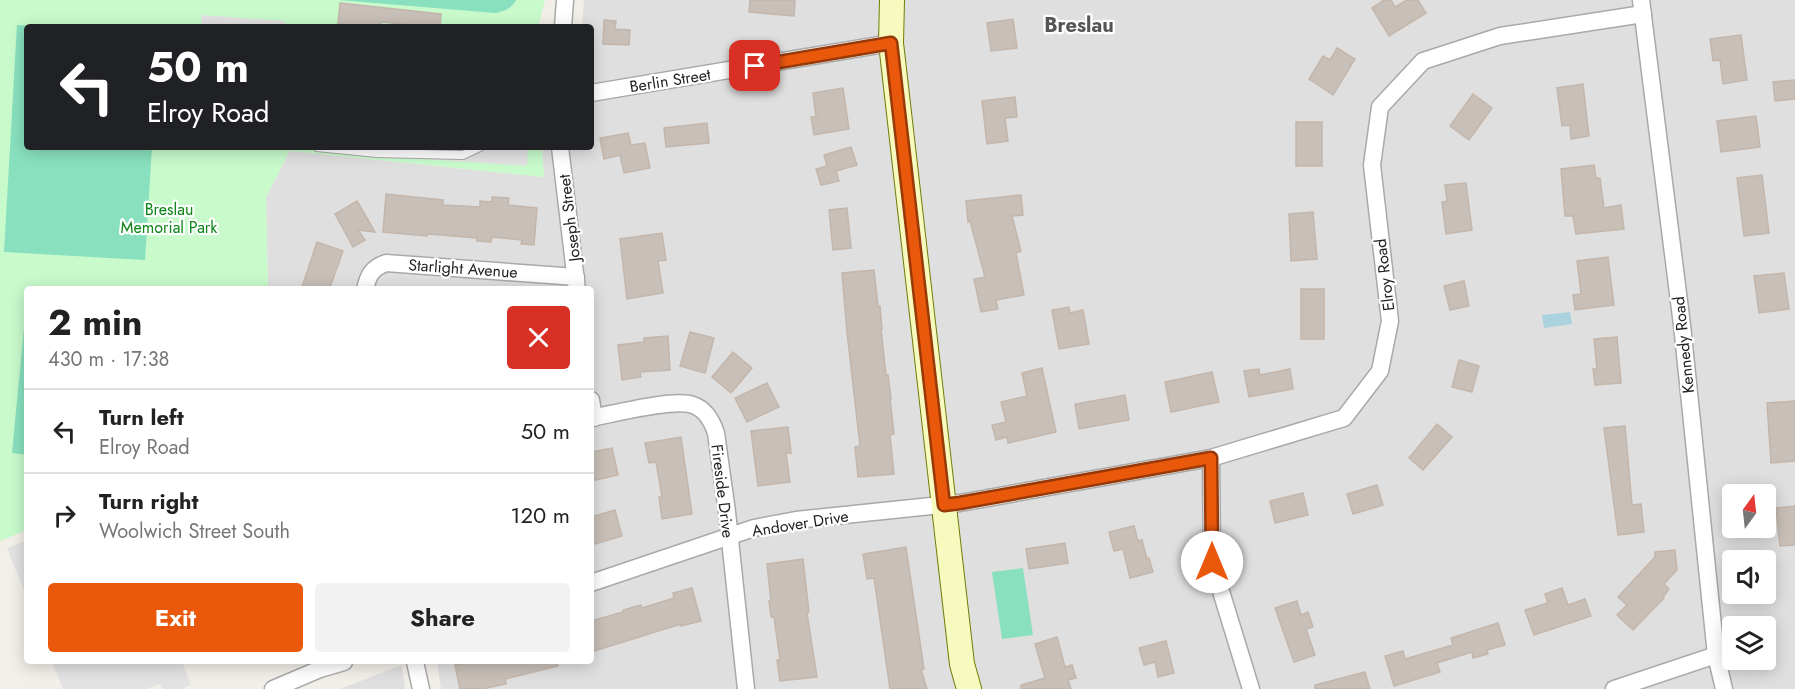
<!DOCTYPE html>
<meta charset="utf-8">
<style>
:root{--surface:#fff;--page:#f2f2f2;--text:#222;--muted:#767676;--line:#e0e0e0;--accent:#ea580c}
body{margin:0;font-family:Jost,sans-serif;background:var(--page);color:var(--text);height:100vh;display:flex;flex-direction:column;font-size:22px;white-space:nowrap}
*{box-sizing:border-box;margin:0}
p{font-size:20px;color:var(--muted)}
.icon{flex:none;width:33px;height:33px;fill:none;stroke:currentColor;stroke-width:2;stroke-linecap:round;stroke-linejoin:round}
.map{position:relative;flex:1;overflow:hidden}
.sheet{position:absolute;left:24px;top:286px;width:570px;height:378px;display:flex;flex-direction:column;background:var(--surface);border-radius:6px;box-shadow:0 3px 15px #0003}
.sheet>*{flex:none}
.top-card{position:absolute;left:24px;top:24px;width:570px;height:126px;border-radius:6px;box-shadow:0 3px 15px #0003;background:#202124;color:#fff;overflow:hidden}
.needle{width:39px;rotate:15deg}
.controls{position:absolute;left:1722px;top:484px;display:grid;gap:12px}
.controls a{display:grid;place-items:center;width:54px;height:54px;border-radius:6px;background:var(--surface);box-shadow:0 3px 15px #0003;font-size:30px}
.pin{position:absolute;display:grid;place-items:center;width:51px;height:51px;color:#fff;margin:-26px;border-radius:12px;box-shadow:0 3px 9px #0006}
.me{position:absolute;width:66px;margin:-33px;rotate:0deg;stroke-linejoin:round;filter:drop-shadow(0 0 4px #0008)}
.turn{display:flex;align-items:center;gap:21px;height:126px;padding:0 24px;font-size:27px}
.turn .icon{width:78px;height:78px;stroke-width:2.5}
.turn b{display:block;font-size:42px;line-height:51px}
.round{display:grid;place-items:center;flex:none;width:63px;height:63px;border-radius:6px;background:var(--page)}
.headline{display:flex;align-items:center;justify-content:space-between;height:102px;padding:0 24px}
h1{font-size:36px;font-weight:700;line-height:45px}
.cta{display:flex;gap:12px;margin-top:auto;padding:12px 24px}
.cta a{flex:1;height:69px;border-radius:6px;background:var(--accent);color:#fff;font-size:24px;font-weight:700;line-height:69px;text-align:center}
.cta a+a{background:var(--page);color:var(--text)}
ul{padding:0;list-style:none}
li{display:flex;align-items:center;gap:18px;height:84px;padding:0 24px;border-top:2px solid var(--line)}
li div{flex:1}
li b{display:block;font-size:22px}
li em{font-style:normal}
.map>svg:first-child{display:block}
.residential{fill:#e0dfdf;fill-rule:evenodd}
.park{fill:#c8facc}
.pitch{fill:#88e0be}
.parking{fill:#e2e2e2}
.water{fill:#aad3df}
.building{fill:#c7bfb8;stroke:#c4b6ab;stroke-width:1.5}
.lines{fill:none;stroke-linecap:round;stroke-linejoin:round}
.lane-casing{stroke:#a9a9a9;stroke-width:10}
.street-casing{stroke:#a9a9a9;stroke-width:19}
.secondary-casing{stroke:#707d05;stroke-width:26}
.lane{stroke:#fff;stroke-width:8}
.street{stroke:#fff;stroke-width:16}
.secondary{stroke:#f7fabf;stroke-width:24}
.route-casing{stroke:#983908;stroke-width:15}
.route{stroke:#ea580c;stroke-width:10}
.labels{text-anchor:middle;stroke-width:4.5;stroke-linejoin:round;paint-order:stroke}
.street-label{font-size:16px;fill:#222;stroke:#fff}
.park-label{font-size:16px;fill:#0c8416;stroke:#fff}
.quarter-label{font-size:20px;font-weight:bold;fill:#555;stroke:#fff}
</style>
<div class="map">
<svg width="1795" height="689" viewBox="0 0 1795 689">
<rect width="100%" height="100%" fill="#f2efe9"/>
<g class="residential">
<path d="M584,0h1211v689h-1354l-4,-27h154v-372l-323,-1 -2,-92 24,-46 254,26 -2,-30h49v-120h-9zM1732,495h34v33h-34zM1732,561h34v33h-34zM1732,627h34v33h-34z"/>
<path d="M402,665l3,24h-65z"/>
</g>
<path class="park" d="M0,0h545l-7,27h-511v120h515l2,30 -254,-26 -24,46 2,92 -241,1v240l-27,11z"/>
<g class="pitch">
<path d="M339,0h177c-4,8 -12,12 -21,13z"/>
<path d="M17,25l37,2h-27v120h125l-7,113 -141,-8z"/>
<path d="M24,328h3v127l-15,-2z"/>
<path d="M1023,568l10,67 -31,4 -10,-67z"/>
</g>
<g class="parking">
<path d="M202,15l83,6v6h-84z"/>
<path d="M434,147h94l-1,19 -102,-7z"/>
<path d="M27,540v58l-20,-50z"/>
<path d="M52,662h130l9,23 -10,4h-18l-3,-5 -13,5h-84z"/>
</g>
<path class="water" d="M1570,312l2,12 -28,4 -2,-13z"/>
<g class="building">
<path d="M750,0h45l-1,16 -45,-4z"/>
<path d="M1384,0h7l4,7 12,-7h11l8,13 -37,23 -17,-28z"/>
<path d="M340,3l101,11 -1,13 -59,-5v5l-43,-3z"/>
<path d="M1013,19l4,29 -26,3 -4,-28z"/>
<path d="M604,20l12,1 -1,8 15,1 -1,15 -26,-1z"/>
<path d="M1741,35l6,45 -24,4 -3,-24 -7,1 -3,-22z"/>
<path d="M1337,48l18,11 -22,36 -24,-16 14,-23 7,4z"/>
<path d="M1795,80v19l-20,2 -2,-19z"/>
<path d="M1583,84l6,52 -18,3 -1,-14 -8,1 -5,-38z"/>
<path d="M843,88l6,41 -35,6 -3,-18h5l-3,-24z"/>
<path d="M1473,94l19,14 -23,32 -19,-14z"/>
<path d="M1015,97l2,20 -12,1 3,23 -21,3 -5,-43z"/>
<path d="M1756,116l4,31 -39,5 -4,-31z"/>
<rect x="1296" y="122" width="26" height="44"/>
<path d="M707,123l2,20 -43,4 -2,-19z"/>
<path d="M628,133l3,12 14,-2 5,25 -26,5 -4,-18 -16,4 -4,-21z"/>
<path d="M851,147l6,18 -21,6 3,10 -18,4 -5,-16 11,-3 -3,-11z"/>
<path d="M1594,165l2,13h4l4,30 17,-3 3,24 -48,5 -3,-18h-8l-4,-47z"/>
<path d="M1762,175l7,58 -25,3 -7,-58z"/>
<path d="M1466,183l6,47 -26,4 -4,-32 5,-1 -2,-16z"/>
<path d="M386,194l57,6v5l37,2v-6l12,1v-5l17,1 -1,7 29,3 -3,37 -13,-1 1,-4 -30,-3 -1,5 -14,-1v-3l-49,-4 -1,2 -44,-4z"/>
<path d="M1021,195l2,20 -11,1 9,35 -5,2 8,42 -28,5 2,9 -17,3 -7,-33 11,-2 -15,-56 -2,1 -2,-21z"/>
<path d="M357,201l18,31 -17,-2 7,10 -12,7 -18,-33z"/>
<path d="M847,208l4,40 -18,2 -4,-40z"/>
<path d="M1313,212l4,47 -26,2 -2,-47z"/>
<path d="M662,233l4,27 -8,1 5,32 -36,6 -7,-60z"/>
<path d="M317,242l26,9 -14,39h-28z"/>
<path d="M1608,257l6,48 -39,5 -2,-15 8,-1 -4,-33z"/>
<path d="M874,270l4,36h2l2,23h-1l5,46h2l3,24h-1l4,35 -4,1 4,39 -36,3 -3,-30 5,-1 -13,-114 -5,-59z"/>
<path d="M1784,273l5,36 -30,4 -5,-37z"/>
<path d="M1464,281l5,25 -19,4 -6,-24z"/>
<rect x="1301" y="289" width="23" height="50"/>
<path d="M1069,307l1,6 13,-3 6,34 -30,5 -7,-39z"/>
<path d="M690,332l24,6 -9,35 -25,-7z"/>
<path d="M668,336l2,34 -30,2 1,5 -19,3 -4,-35 26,-3v-4z"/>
<path d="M1617,337l4,46 -26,2 -2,-16h4l-3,-30z"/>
<path d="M733,352l19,16 -21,25 -19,-16z"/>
<path d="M1459,360l20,6 -7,26 -20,-5z"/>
<path d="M1042,368l14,64 -48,11 -1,-6 -11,3 -4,-15 14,-3 -5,-20 26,-6 -5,-23z"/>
<path d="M1259,369l1,6 30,-6 3,20 -44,8 -5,-26z"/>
<path d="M1212,372l7,30 -48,10 -6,-30z"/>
<path d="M767,383l12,24 -32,15 -12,-24z"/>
<path d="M1125,395l4,25 -50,9 -4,-25z"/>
<path d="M1795,401v60l-24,2 -4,-60z"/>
<path d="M1437,424l15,13 -29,33 -14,-12z"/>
<path d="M1625,426l7,79 9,-1 3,28 -26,3 -14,-107z"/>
<path d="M788,427l3,26h-5l4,29 -32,4 -7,-55z"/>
<path d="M681,437l11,77 -30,5 -3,-22h3l-6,-35 -7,1 -4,-20z"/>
<path d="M612,448l6,27 -27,6v-29z"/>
<path d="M1377,485l6,20 -30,9 -6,-20z"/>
<path d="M1303,493l5,22 -33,8 -5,-22z"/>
<path d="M1795,506v39l-15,1 -4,-38z"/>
<path d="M615,510l7,26 -31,9v-28z"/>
<path d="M1134,526l4,15 4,-1 5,19 2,-1 4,14 -23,6 -7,-29 -9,2 -5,-19z"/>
<path d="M1065,543l3,20 -39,6 -3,-20z"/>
<path d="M906,547l18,122h-3l6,20h-37l-16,-111 -7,1 -4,-25z"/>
<path d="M1675,550l2,20 -13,14 5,5 -6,8 1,1 -31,32 -16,-15 10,-10 -9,-8 37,-40v-5z"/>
<path d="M803,559l6,53 -2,1 10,64 -37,4 -3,-21h3l-6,-43h-3l-2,-16h2l-4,-37z"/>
<path d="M692,588l9,33 -20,5v-2l-90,28v-31l32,-9v-2l18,-5 1,3 32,-10 -1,-5z"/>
<path d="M1562,588l6,17 17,-6 6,17 -57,19 -9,-25 23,-7 -3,-9z"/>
<path d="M1297,601l4,14 7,-3 5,15 -7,2 9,26 -21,7 -19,-54z"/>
<path d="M1498,623l7,22 -18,5 1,4 -15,4 -1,-6 -35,11 3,9 -46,14 -9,-30 18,-5 2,8 48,-14 -2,-7z"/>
<path d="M1057,637l8,30 7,-2 4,13 -8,2 3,9h-50v-4l24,-7 -10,-34z"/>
<path d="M1166,641l8,32 -16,4 -3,-15 -11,3 -5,-17z"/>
<path d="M469,662h88l1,4 -53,13 1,5 -24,5h-22l-5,-24z"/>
<path d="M1365,672l5,17h-55v-4z"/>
</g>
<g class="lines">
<g class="lane-casing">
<path id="lane" d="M317,147l60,6 86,2 17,-8"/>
</g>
<g class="street-casing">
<g id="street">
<path d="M1641,0l41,325 34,330 8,34"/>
<path d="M563,27l2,-27"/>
<path d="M591,93l300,-50"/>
<path d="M560,147l17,143"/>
<path d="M365,290c3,-15 7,-22 21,-27l190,14"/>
<path d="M591,400l3,18"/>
<path d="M591,418c22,-4 83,-20 102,-13 12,4 19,16 23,28l11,79 19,177"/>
<path d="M1211,458l1,104 39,127"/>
<path d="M591,583l163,-55 42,-8 164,-17 251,-45 133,-40 36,-47 10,-50 -18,-156 8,-58 43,-46 77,-25 143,-22"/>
<path d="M415,662l6,27"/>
<path d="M273,689l47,-20 24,-7"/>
<path d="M1614,689l102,-34"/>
</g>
</g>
<g class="secondary-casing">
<path id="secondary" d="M892,0l-1,43 71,621 7,25"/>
</g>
<use href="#lane" class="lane"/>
<use href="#street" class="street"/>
<use href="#secondary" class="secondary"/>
</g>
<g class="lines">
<g class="route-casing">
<path id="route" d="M755,66l136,-23 53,462 16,-2 251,-45 1,104"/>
</g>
<use href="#route" class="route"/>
</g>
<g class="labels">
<g class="street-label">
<text transform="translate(670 80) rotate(-9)" y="6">Berlin Street</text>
<text transform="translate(569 218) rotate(-97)" y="6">Joseph Street</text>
<text transform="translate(463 268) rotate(4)" y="6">Starlight Avenue</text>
<text transform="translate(1384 275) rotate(-97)" y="6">Elroy Road</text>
<text transform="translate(1683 345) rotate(-96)" y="6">Kennedy Road</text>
<text transform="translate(723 491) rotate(83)" y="6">Fireside Drive</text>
<text transform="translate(800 523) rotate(-9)" y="6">Andover Drive</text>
</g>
<g class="park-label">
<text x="169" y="215">Breslau<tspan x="169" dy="18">Memorial Park</tspan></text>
</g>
<g class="quarter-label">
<text x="1079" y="32">Breslau</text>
</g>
</g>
</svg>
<div class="controls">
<a><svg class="needle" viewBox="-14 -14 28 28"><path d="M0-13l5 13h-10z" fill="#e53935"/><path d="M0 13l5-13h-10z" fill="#767676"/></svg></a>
<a><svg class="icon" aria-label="sound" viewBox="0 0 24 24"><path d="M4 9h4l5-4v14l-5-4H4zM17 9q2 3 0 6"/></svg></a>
<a><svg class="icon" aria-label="layers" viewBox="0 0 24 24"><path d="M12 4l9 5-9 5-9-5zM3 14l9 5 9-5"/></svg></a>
</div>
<div class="pin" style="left:755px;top:66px;background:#d93025"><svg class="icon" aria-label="arrive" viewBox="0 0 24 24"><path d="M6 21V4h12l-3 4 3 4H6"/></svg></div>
<svg class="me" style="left:1212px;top:562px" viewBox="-20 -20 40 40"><circle r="19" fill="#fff"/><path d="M0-13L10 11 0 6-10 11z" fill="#ea580c"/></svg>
<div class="top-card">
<div class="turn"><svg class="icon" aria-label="left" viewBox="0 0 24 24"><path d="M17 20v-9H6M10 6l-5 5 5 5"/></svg><div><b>50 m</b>Elroy Road</div></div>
</div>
<section class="sheet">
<div class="headline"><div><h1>2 min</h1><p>430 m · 17:38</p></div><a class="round" style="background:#d93025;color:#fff"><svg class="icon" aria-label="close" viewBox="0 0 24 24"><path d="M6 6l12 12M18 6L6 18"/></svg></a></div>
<ul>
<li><svg class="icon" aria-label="left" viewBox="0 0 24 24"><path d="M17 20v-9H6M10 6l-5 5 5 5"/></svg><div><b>Turn left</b><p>Elroy Road</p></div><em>50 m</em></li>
<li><svg class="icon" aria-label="right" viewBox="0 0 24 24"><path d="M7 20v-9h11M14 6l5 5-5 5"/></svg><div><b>Turn right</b><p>Woolwich Street South</p></div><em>120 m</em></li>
</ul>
<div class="cta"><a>Exit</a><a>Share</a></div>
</section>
</div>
